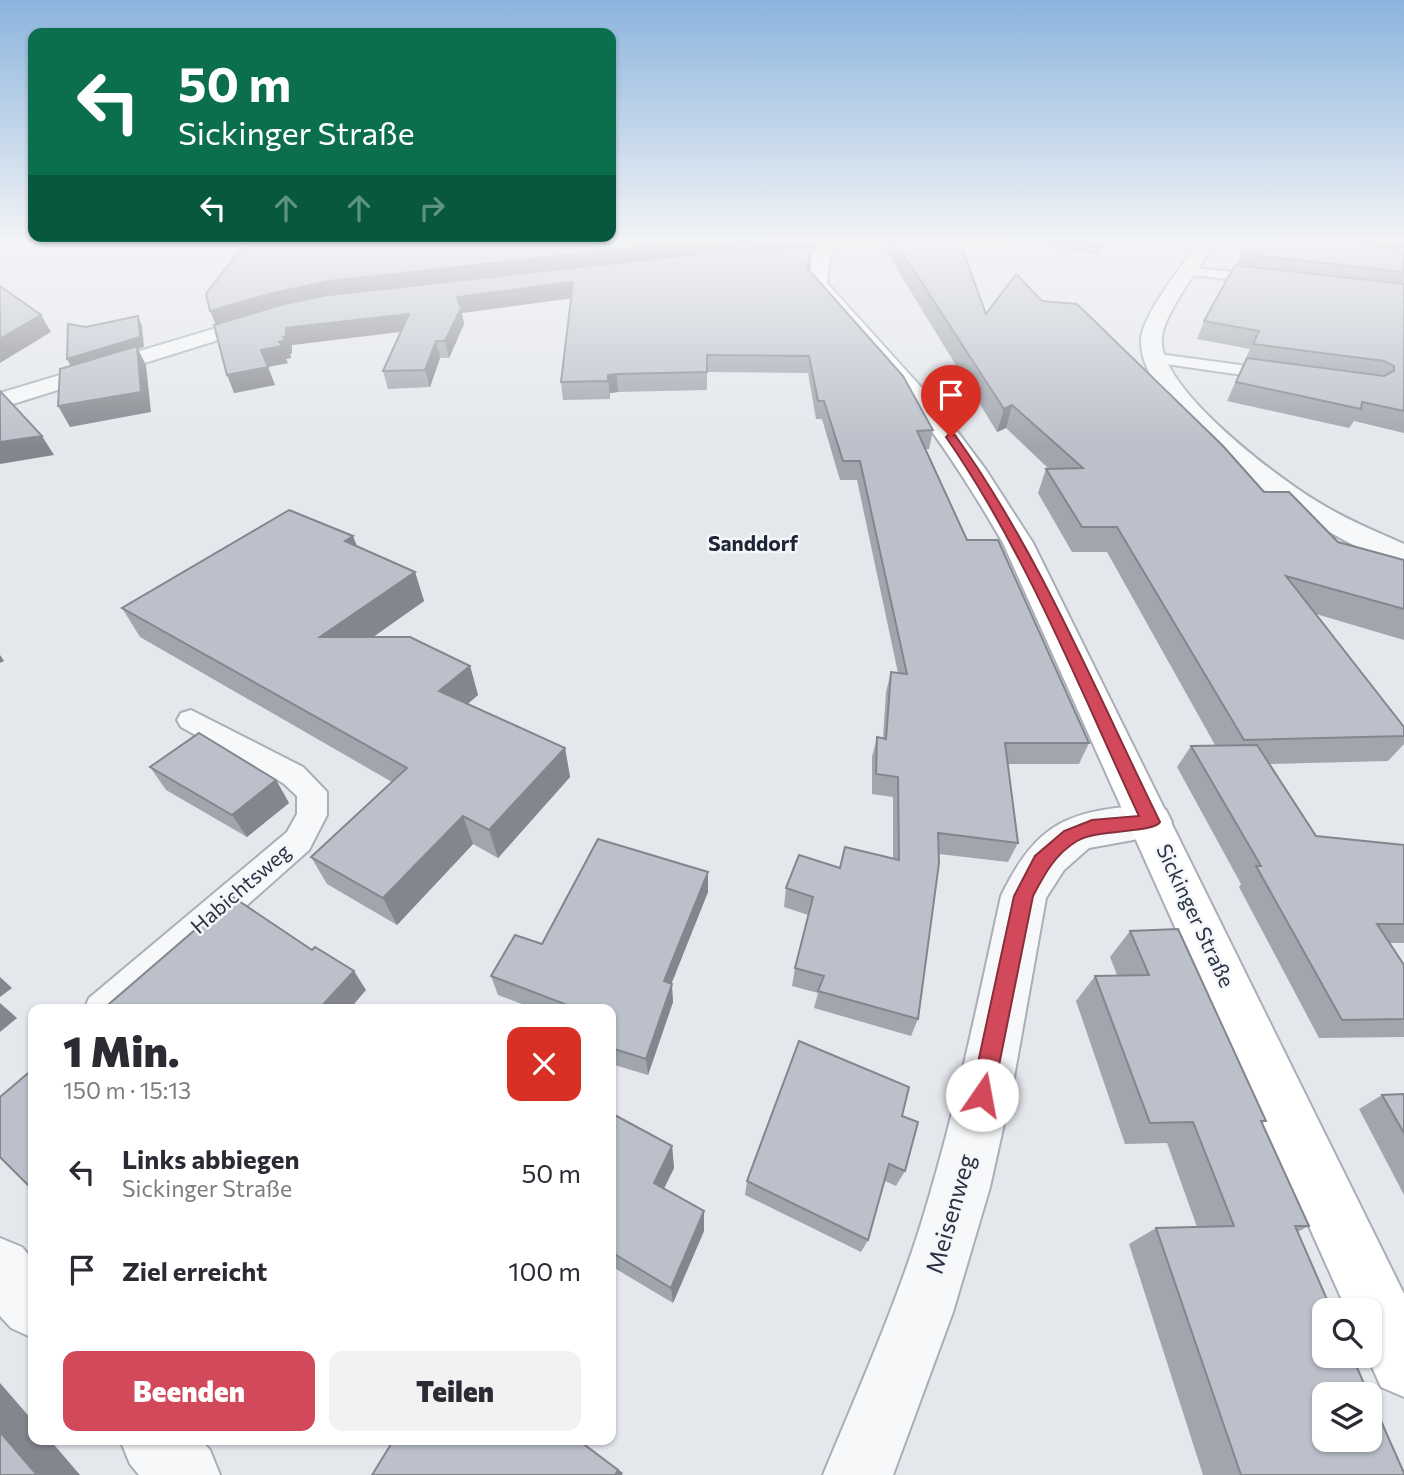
<!DOCTYPE html>
<html lang="de">
<meta charset="utf-8">
<style>
:root{--surface:#fff;--page:#f2f2f3;--text:#2b2b33;--muted:#7c7c81;--accent:#d1495b}
body{margin:0;font-family:Commissioner,sans-serif;background:var(--page);color:var(--text);height:100vh;display:flex;flex-direction:column;font-size:26px;white-space:nowrap}
*{box-sizing:border-box;margin:0}
p{font-size:23px;color:var(--muted)}
.icon{flex:none;width:38px;height:38px;fill:none;stroke:currentColor;stroke-width:2;stroke-linecap:round;stroke-linejoin:round}
.map{position:relative;flex:1;overflow:hidden}
.drawer{position:absolute;left:28px;top:1004px;width:588px;height:441px;display:flex;flex-direction:column;background:var(--surface);border-radius:14px;box-shadow:0 2px 5px #0004}
.drawer>*{flex:none}
.banner{position:absolute;left:28px;top:28px;width:588px;height:214px;border-radius:14px;box-shadow:0 2px 5px #0004;background:#0b6e4f;color:#fff;overflow:hidden}
.controls{position:absolute;left:1312px;top:1298px;display:grid;gap:14px}
.controls a{display:grid;place-items:center;width:70px;height:70px;border-radius:14px;background:var(--surface);box-shadow:0 2px 5px #0004;font-size:35px}
.pin{position:absolute;display:grid;place-items:center;width:60px;height:60px;color:#fff;margin:-72px -30px;border-radius:50% 50% 50% 0;rotate:-45deg;box-shadow:0 0 7px #0007}
.pin .icon{rotate:45deg}
.me{position:absolute;width:77px;margin:-38px;rotate:12deg;stroke-linejoin:round;filter:drop-shadow(0 0 5px #0008)}
.turn{display:flex;align-items:center;gap:24px;height:147px;padding:0 35px;font-size:32px}
.turn .icon{width:91px;height:91px;stroke-width:2.5}
.turn b{display:block;font-size:49px;line-height:60px}
.lanes{display:flex;align-items:center;height:66px;padding:0 35px;background:#0003;justify-content:center;gap:35px;direction:ltr}
.lanes .off{opacity:.35}
.round{display:grid;place-items:center;flex:none;width:74px;height:74px;border-radius:14px;background:var(--page)}
.headline{display:flex;align-items:center;justify-content:space-between;height:119px;padding:0 35px}
h1{font-size:42px;font-weight:800;line-height:52px}
.cta{display:flex;gap:14px;margin-top:auto;padding:14px 35px}
.cta a{flex:1;height:80px;border-radius:14px;background:var(--accent);color:#fff;font-size:28px;font-weight:800;line-height:80px;text-align:center}
.cta a+a{background:var(--page);color:var(--text)}
ul{padding:0;list-style:none}
li{display:flex;align-items:center;gap:21px;height:98px;padding:0 35px}
li div{flex:1}
li b{display:block;font-size:26px}
li em{font-style:normal}
.map>svg:first-child{display:block}
.lines{fill:none;stroke-linecap:round;stroke-linejoin:round}
.lane-casing{stroke:#a9aeb7;stroke-width:4}
.street-casing{stroke:#a9aeb7;stroke-width:4}
.secondary-casing{stroke:#a9aeb7;stroke-width:4}
.lane{fill:#f7f8fa;fill-rule:evenodd}
.street{fill:#f7f8fa;fill-rule:evenodd}
.secondary{fill:#fff;fill-rule:evenodd}
.wall{fill:#a1a5ae;fill-rule:evenodd}
.shaded-wall{fill:#83868d}
.building{fill:#bbc0ca;stroke:#83868d;stroke-width:2}
.route{fill:#d1495b;stroke:#882f3b;stroke-width:2}
.labels{text-anchor:middle;stroke-width:5;stroke-linejoin:round;paint-order:stroke}
.far-quarter-label{font-size:21px;font-weight:bold;fill:#1d2536;stroke:#f4f6f9}
.street-label{font-size:21px;fill:#2b3445;stroke:#f4f6f9}
.near-street-label{font-size:24px;fill:#2b3445;stroke:#f4f6f9}
</style>
<div class="map">
<svg width="1404" height="1475" viewBox="0 0 1404 1475">
<rect width="100%" height="100%" fill="#e4e7ec"/>
<g class="lines">
<g class="lane-casing">
<g id="lane">
<path d="M1226,240h43l22,6 -6,4z"/>
<path d="M1190,267l77,9 7,4 -7,4 -82,-10v-6z"/>
<path d="M1151,353l126,17 8,5 -8,5 -132,-19v-6z"/>
<path d="M191,710l112,57 24,25v23l-18,35 -180,160h-45l5,-12 198,-166 10,-18v-18l-14,-13 -102,-56 -4,-7 4,-7z"/>
</g>
</g>
<g class="street-casing">
<g id="street">
<path d="M1200,240h17c-14,23 -53,73 -55,97 -6,50 116,141 156,165 27,17 57,29 86,42v21c-71,-17 -264,-145 -263,-224 0,-26 44,-78 59,-101z"/>
<path d="M266,313l7,2 3,4 -3,4 -273,85v-15z"/>
<path d="M1151,805l15,5 6,12 -6,12 -77,14 -25,22 -18,28 -33,185 -23,104 -37,125 -60,163h-70c34,-82 70,-163 97,-248 34,-109 57,-220 81,-331 37,-76 70,-86 150,-91z"/>
<path d="M0,1238l22,9 11,13v78l-22,-10 -11,-12z"/>
<path d="M120,1440h81l9,10 10,25h-81l-9,-11z"/>
</g>
</g>
<g class="secondary-casing">
<path id="secondary" d="M824,240h17l-11,15 -3,28 112,124 47,63 47,73 371,751v103l-23,-10 -14,-31h3v-45h-23l-344,-768c-34,-59 -71,-116 -114,-167 -27,-32 -58,-58 -80,-93l3,-28z"/>
</g>
<use href="#lane" class="lane"/>
<use href="#street" class="street"/>
<use href="#secondary" class="secondary"/>
</g>
<g class="wall">
<path d="M248,240h570l-3,8h-5l-2,21 125,161 -4,19h-4l42,91 122,203 -10,21h-71l10,79 -10,19 -69,-8 -21,165 -7,17 -97,-28 4,-15 -26,-7 3,-18 13,-53 -24,-8 2,-19 54,-20 53,-10v-61l-21,-3v-37l5,-20 6,1 3,-46 5,-20 7,1 -41,-193h-17l-18,-61h-6l-8,-46 -101,-1v18l-89,2 -8,1v6l-47,1 -2,-18 10,-84 -109,15 2,11 -15,34h-9l-10,29 -42,2 -5,-18 18,-39 -109,13v8l-2,1 1,4 -5,1 2,4 -20,4 7,18 -41,8 -18,-68zM733,249l-410,48 11,-3z"/>
<path d="M879,240h80l27,74 56,-13 222,191 74,50 66,18v80l-88,-26 88,113v17l-16,17 -119,3 47,72 88,9v98h-14l14,22v72l-85,1 -80,-151 2,-3 -64,-117 14,-21 24,-1 -108,-193h-35l-34,-59 8,-24h3l-43,-41 -9,4z"/>
<path d="M1046,240h57v6l-3,9 -56,-8z"/>
<path d="M1248,240h156v193l-50,-12 -5,7 -122,-27 23,-52 -53,-10 7,-18 32,-55z"/>
<path d="M357,547l58,25 9,29 -51,36 97,29 8,29 -11,9 98,44 5,29 -72,81 -25,-14 -76,81 -70,-41 -16,-27 81,-75 -252,-145 -18,-29z"/>
<path d="M150,767l126,13 13,23 -42,34 -81,-47z"/>
<path d="M708,872v20l-37,91 2,19 -25,73 -37,-11v-54h-73l-40,-15 -7,-19 51,-32z"/>
<path d="M1130,931l136,190 -4,2 47,103 -12,6 107,243h-201l-74,-231 27,-16 41,-1 -30,-84 -42,1 -49,-143 19,-25 22,-1 -7,-18z"/>
<path d="M1404,1094v101l-45,-86 23,-14z"/>
<path d="M611,1113l61,33 2,22 -10,20 40,23v20l-31,72 -62,-37z"/>
<path d="M902,1116l3,55 -9,15 -11,-5 -17,59 -7,12 -116,-57 2,-14z"/>
</g>
<g class="shaded-wall">
<path d="M704,240h29v9l-399,45 -57,12 -61,19 -6,-14 63,-18 57,-12z"/>
<path d="M573,282l1,16 -112,15 2,11 -15,34 -4,-17 12,-44z"/>
<path d="M409,314l4,16 -121,15v8l-2,1 1,4 -5,1 2,4 -21,4 -6,-17 18,-8 7,-14z"/>
<path d="M41,315l10,17 -51,31v-24z"/>
<path d="M138,316l4,10 2,21 -6,2 8,16 5,47 -81,15 -12,-21 14,-38 -5,-9z"/>
<path d="M436,341l4,17 -10,29 -5,-17z"/>
<path d="M268,367l7,18 -41,8 -7,-18z"/>
<path d="M617,374l1,18 -8,1v6l-2,-24z"/>
<path d="M1012,405l-6,23 -9,4 7,-23z"/>
<path d="M42,436l12,19 -54,9v-22z"/>
<path d="M353,536l11,28 -19,-23z"/>
<path d="M415,572l9,29 -92,65 -12,-29z"/>
<path d="M0,655l4,6 -4,2z"/>
<path d="M470,666l8,29 -29,25 -10,-29z"/>
<path d="M565,748l5,29 -72,81 -9,-28z"/>
<path d="M276,780l13,23 -42,34 -15,-22z"/>
<path d="M463,816l10,28 -76,81 -14,-27z"/>
<path d="M708,872v20l-43,108 -1,-19z"/>
<path d="M354,971l12,19 -17,20h-31z"/>
<path d="M0,977l12,11 -12,9z"/>
<path d="M672,984l1,18 -25,73 -2,-16z"/>
<path d="M0,1003l17,15 -17,14z"/>
<path d="M672,1146l2,22 -17,35 -3,-20z"/>
<path d="M704,1211v20l-31,72 -2,-15z"/>
<path d="M0,1383l33,38v19h17l30,35h-43l-37,-43z"/>
<path d="M578,1440h2l43,33 -1,2h-7z"/>
</g>
<g class="building">
<path d="M248,240h456l-374,41 -57,12 -63,18 -4,-17z"/>
<path d="M894,240h65l27,74 30,-40 26,27 35,3 146,142 41,46h25l49,50 66,18v49l-118,-33 118,151v9l-160,4 -127,-213h-35l-36,-58 37,-1 -71,-63 -8,4z"/>
<path d="M1062,240h41v6z"/>
<path d="M1248,240h72l84,9v23l-163,-18z"/>
<path d="M810,247l-2,22 95,107 30,54 -16,1 50,109h31l91,203h-84l13,100 -80,-10 1,30 -21,156 -100,-28 6,-15 -29,-8 18,-71 -27,-9 13,-33 41,13 5,-21 54,13 -1,-83 -22,-3 1,-37 9,2 5,-67 16,2 -47,-213h-17l-19,-60h-6l-9,-45 -102,-1v17l-90,2 -9,1v6l-47,1 12,-100 -116,15 4,11 -16,33h-9l-11,29 -42,1 26,-57 -123,14v8l-3,1 2,4 -6,1 3,4 -21,4 7,17 -41,8 -13,-50 70,-21 45,-9 405,-45z"/>
<path d="M1235,265l169,19v127l-42,-9 -1,7 -125,-27 11,-24 137,18 10,-5v-5l-10,-5 -131,-17 6,-13 -55,-10z"/>
<path d="M0,286l41,29 -41,24z"/>
<path d="M138,316l2,21 -73,22 1,-35 18,3z"/>
<path d="M137,346l4,46 -83,14 2,-37z"/>
<path d="M0,391l42,45 -42,6z"/>
<path d="M289,510l64,26 -8,5 70,31 -95,65h90l60,29 -31,25 126,57 -76,82 -26,-14 -80,82 -72,-41 96,-89 -285,-160z"/>
<path d="M199,733l77,47 -44,35 -82,-48z"/>
<path d="M1257,745l59,91 88,9v79h-27l27,41v54l-62,1 -86,-154h5l-70,-120z"/>
<path d="M598,839l110,33 -44,109 8,3 -26,75 -35,-11v-38h-48l2,-6 -74,-28 24,-41 27,9z"/>
<path d="M233,897l79,53 3,-3 39,24 -36,39h-216z"/>
<path d="M1178,929l88,192h-5l48,105h-14l37,85h-7v45h27l17,39h-44v45h45v-44l34,77v2h-163l-85,-247 78,-2 -41,-104 -43,1 -55,-147 54,-1 -19,-44z"/>
<path d="M799,1041l110,46 -7,29 16,6 -13,49 -16,-7 -21,76 -121,-59z"/>
<path d="M33,1069v121l-33,-33v-60z"/>
<path d="M1404,1094v39l-22,-38z"/>
<path d="M611,1113l61,33 -18,37 50,28 -33,77 -60,-36z"/>
<path d="M0,1432l37,43h-37z"/>
<path d="M392,1440h186l40,30 -3,5h-243l21,-34z"/>
</g>
<linearGradient id="sky" x2="0" y2="1"><stop stop-color="#8bb4dd"/><stop offset="0.54" stop-color="#f3f4f6"/><stop offset="1" stop-color="#f3f4f6" stop-opacity="0"/></linearGradient>
<rect width="1404" height="447" fill="url(#sky)"/>
<path class="route" d="M948,435h7c85,119 141,257 205,387 -6,11 -63,7 -83,19 -22,13 -33,34 -44,55l-40,199 -3,8 -8,3 -8,-3 -3,-8 43,-199 21,-40 29,-25 28,-11 47,-4c-60,-128 -112,-262 -193,-379z"/>
<g class="labels">
<g class="far-quarter-label">
<text x="753" y="551">Sanddorf</text>
</g>
<g class="street-label">
<text transform="translate(241 889) rotate(-41)" y="7">Habichtsweg</text>
<text transform="translate(1195 916) rotate(65)" y="7">Sickinger Straße</text>
</g>
<g class="near-street-label">
<text transform="translate(951 1214) rotate(-74)" y="8">Meisenweg</text>
</g>
</g>
</svg>
<div class="controls">
<a><svg class="icon" aria-label="search" viewBox="0 0 24 24"><circle cx="10" cy="10" r="6"/><path d="M15 15l6 6"/></svg></a>
<a><svg class="icon" aria-label="layers" viewBox="0 0 24 24"><path d="M12 4l9 5-9 5-9-5zM3 14l9 5 9-5"/></svg></a>
</div>
<div class="pin" style="left:951px;top:437px;background:#d93025"><svg class="icon" aria-label="arrive" viewBox="0 0 24 24"><path d="M6 21V4h12l-3 4 3 4H6"/></svg></div>
<svg class="me" style="left:982px;top:1095px" viewBox="-20 -20 40 40"><circle r="19" fill="#fff"/><path d="M0-13L10 11 0 6-10 11z" fill="#d1495b"/></svg>
<div class="banner">
<div class="turn"><svg class="icon" aria-label="left" viewBox="0 0 24 24"><path d="M17 20v-9H6M10 6l-5 5 5 5"/></svg><div><b>50 m</b>Sickinger Straße</div></div>
<div class="lanes"><svg class="icon" aria-label="left" viewBox="0 0 24 24"><path d="M17 20v-9H6M10 6l-5 5 5 5"/></svg><svg class="icon off" aria-label="ahead" viewBox="0 0 24 24"><path d="M12 20V5M6 11l6-6 6 6"/></svg><svg class="icon off" aria-label="ahead" viewBox="0 0 24 24"><path d="M12 20V5M6 11l6-6 6 6"/></svg><svg class="icon off" aria-label="right" viewBox="0 0 24 24"><path d="M7 20v-9h11M14 6l5 5-5 5"/></svg></div>
</div>
<section class="drawer">
<div class="headline"><div><h1>1 Min.</h1><p>150 m · 15:13</p></div><a class="round" style="background:#d93025;color:#fff"><svg class="icon" aria-label="close" viewBox="0 0 24 24"><path d="M6 6l12 12M18 6L6 18"/></svg></a></div>
<ul>
<li><svg class="icon" aria-label="left" viewBox="0 0 24 24"><path d="M17 20v-9H6M10 6l-5 5 5 5"/></svg><div><b>Links abbiegen</b><p>Sickinger Straße</p></div><em>50 m</em></li>
<li><svg class="icon" aria-label="arrive" viewBox="0 0 24 24"><path d="M6 21V4h12l-3 4 3 4H6"/></svg><div><b>Ziel erreicht</b></div><em>100 m</em></li>
</ul>
<div class="cta"><a>Beenden</a><a>Teilen</a></div>
</section>
</div>
